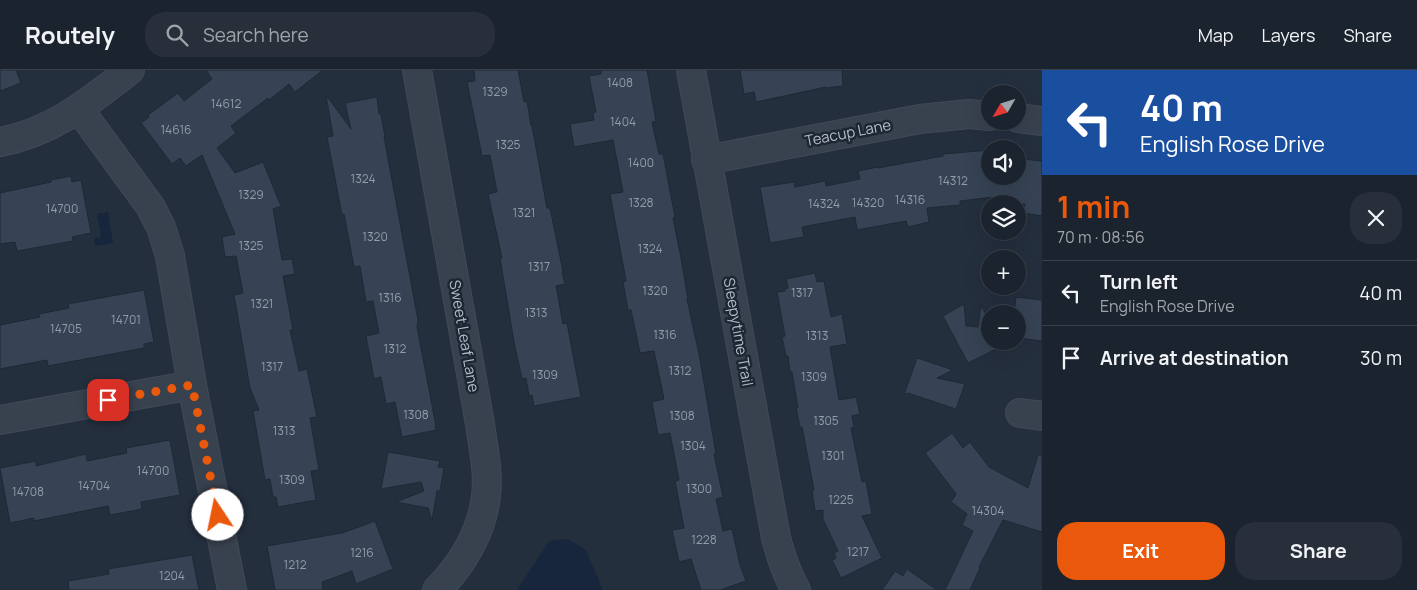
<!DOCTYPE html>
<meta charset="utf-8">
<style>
:root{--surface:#1b232e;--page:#282f3a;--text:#f1f3f6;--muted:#a0a4aa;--line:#39404a;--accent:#ea580c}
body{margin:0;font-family:Manrope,sans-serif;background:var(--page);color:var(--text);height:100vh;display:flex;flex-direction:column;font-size:19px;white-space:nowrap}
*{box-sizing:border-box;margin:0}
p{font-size:16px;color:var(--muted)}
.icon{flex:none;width:28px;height:28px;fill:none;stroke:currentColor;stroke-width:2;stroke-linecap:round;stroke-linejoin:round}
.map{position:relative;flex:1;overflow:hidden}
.sheet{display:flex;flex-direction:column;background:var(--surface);width:375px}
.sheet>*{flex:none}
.top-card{background:#1a4fa0;color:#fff;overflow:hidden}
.needle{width:32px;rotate:231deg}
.fabs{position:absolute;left:981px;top:15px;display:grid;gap:10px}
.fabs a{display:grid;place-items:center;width:45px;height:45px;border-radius:50%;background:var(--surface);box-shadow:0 5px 20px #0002,0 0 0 1px var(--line);font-size:25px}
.pin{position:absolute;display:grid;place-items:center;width:42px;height:42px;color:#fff;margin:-21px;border-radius:10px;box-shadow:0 2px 8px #0006}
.me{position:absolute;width:55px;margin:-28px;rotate:349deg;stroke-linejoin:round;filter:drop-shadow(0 0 4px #0008)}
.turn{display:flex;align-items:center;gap:18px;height:105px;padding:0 15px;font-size:22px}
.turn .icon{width:65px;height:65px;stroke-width:2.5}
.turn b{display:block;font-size:35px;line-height:42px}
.round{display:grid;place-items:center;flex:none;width:52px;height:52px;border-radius:20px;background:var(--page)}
.head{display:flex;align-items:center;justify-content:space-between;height:85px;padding:0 15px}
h1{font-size:30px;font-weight:700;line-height:38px;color:var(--accent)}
.cta{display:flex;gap:10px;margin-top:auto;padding:10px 15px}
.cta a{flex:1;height:58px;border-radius:20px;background:var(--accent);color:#fff;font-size:20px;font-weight:700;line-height:58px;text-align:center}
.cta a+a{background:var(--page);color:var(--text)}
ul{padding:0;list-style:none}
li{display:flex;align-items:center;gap:15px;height:65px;padding:0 15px;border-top:1px solid var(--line)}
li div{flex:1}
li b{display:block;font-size:19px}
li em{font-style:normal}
header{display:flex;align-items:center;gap:30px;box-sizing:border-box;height:70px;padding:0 25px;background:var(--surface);border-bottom:1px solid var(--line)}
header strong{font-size:24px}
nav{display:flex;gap:28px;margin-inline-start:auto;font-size:18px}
.search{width:350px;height:45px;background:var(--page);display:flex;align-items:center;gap:12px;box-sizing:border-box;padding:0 18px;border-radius:20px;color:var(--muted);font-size:19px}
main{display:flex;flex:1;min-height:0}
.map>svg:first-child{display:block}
.water{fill:#17263c}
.building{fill:#364354;stroke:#1f2835}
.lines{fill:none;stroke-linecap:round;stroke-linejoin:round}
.minor-casing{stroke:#414a57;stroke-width:30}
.minor{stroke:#38414e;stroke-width:28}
.route{stroke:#ea580c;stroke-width:9;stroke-dasharray:0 16.2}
.labels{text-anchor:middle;stroke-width:5;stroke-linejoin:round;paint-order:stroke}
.number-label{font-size:12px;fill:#929caa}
.street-label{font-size:15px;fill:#b4bcc9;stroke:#1d2633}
</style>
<header>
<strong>Routely</strong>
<div class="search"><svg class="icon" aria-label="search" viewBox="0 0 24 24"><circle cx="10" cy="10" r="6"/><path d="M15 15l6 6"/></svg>Search here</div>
<nav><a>Map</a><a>Layers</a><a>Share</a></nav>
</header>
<main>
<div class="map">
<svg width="1042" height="520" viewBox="0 0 1042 520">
<rect width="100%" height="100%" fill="#242f3e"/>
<g class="water">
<path d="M108,142l5,31 -18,3 -1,-8 7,-1 -4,-23z"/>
<path d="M568,469l18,11 17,40h-86l32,-49z"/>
</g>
<g class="building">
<path d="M0,0h16l5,13 -21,8z"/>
<path d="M206,0h117l-28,22 -6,-8 -20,16 -1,-2 -37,28 5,7 -19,15 18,25 28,-11 18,44 -8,3 9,51 10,-1 3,15 -12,2 10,54h-3l9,41 8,-2 10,48 -7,1 9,52 -8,1 5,29 -38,7 -2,-10h-3l-3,-18 -5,1 -12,-69 6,-1 -9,-22 -16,-93 9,-2 -7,-37 -11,1 -3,-20 13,-3 -33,-79 -16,11 -6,-8 -8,6 -31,-41 8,-6 -1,-2 30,-22 6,8 28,-22z"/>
<path d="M474,0h44l6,32 3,-1 4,25h1l15,82h3l13,63 -1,1 3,12 -9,2 7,38 4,-1 14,74 -47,9 -2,-11 -3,1 -3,-18 -4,1 -8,-37 -14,-84h2l-14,-64 9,-2 -7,-37 -8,1 -15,-74 8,-1z"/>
<path d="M601,0h46l9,51 -4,1 7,32h4l12,63 -2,1 8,40 7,41h-1l13,60 16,95h-2l9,43 -7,2 7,32 9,-2 8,36 6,16 -26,9h-19l-10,-31 -12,3 -7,-32 12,-2 -9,-47 4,-1 -9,-47 -12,2 -6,-33 12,-3 -10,-48 -14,2 -9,-43h-3l-5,-28 3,-1 -16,-87 13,-2 -10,-52 -39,7 -4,-23 24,-4 -1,-7 3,-1 -7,-36 12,-2z"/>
<path d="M740,0h102l1,16 -17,2v-1l-70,15 -2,-10 -10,2z"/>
<path d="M326,25l25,34 -6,-26 32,-6 2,17h2l4,23h-1l34,183 -1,7 19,99h-1l1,4 -34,7 -7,-35 -9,2 -5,-27 -7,2 -8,-43 13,-3 -6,-32 -7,1 -6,-36 -6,1 -10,-53 -2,1 -15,-78 6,-1z"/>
<path d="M990,80v26h28v-20l4,1 -1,2 21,2v55l-19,-3 2,-9h-32l1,-7 -34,4v4l-33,3 2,14 -21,5 -2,-6 -49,9 -2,-13 -53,10 2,10 -34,6 -10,-56 34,-5 1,5 30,-6 1,5 34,-7 -2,-8 20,-4v1l65,-12v-2z"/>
<path d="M71,106l1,6 9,-2 10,53 -19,4 1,4 -56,10 -2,-9 -15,2v-51l51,-11v-2z"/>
<path d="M815,203l2,9 7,-1 7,36 11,-3 5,30 -17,3 9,53 17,-3 4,17 -8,2 2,11 -3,1 11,54 4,-1 6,33 -10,2 20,42 -41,20 -9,-18 4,-2 -2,-5 4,-2 -15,-32v-9l-8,1 -3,-20 2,-1 -12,-63h-2l-4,-19h2l-6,-36h-2l-2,-16h-2l-4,-19 3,-1 -8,-44 8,-1v-2l3,-1 -2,-9z"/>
<path d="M144,220l10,52 -10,2v4l-96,18 -1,-6 -47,9v-44l40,-8 -1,-3 30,-6 -1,-4z"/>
<path d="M1016,227l26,3v41l-24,-3v-24h-4z"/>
<path d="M964,234l2,22 12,1 3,-22 9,18v18h10l2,5 -34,17 -25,-47z"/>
<path d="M917,288l36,12 -16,8 28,6 -9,25 -48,-16 -4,2z"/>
<path d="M952,363l11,15 7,-6 19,25 39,21 10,-33 4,1v76l-39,-12 -24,47 1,1 -10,22h-25l28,-59 -11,-6 5,-11 -16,-12 5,-8 -31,-41z"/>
<path d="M170,370l10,55 -39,7 1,7 -32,6 -2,-9 -74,15v-3l-24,5 -10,-55 36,-7v5l50,-12 1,7 40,-8 -1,-5z"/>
<path d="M388,382l52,9 -2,6 6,1 -4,23h-3l-5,30 -4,-13 -32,-6 28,-11 -3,-9 -40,7z"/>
<path d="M375,451l18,48 -37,15 -4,-13 -30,11 1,8h-48l-8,-44 75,-13z"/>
<path d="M192,485l7,35h-130l-1,-9 41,-7 -1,-5z"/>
<path d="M907,499l30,21h-55l13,-19 8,5z"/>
</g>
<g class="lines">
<g class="minor-casing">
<g id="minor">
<path d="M417,0l63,354c3,23 9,48 6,72 -4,36 -24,69 -49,94"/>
<path d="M691,0l85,468c5,18 10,35 20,52"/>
<path d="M79,39l71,97 11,21 9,29 22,129 40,205"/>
<path d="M1018,48l24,3"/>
<path d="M0,72c53,-10 89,-40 130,-72"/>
<path d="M706,90l214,-41 49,-5 21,2"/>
<path d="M1020,343l22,3"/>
<path d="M0,350l192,-35"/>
</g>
</g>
<use href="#minor" class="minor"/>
</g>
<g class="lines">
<path class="route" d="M108,330l84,-15 26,130"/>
</g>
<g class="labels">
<g class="number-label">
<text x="620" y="17">1408</text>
<text x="495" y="26">1329</text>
<text x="226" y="38">14612</text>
<text x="623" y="56">1404</text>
<text x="176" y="64">14616</text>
<text x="508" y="79">1325</text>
<text x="641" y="97">1400</text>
<text x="363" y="113">1324</text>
<text x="953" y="115">14312</text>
<text x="251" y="129">1329</text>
<text x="910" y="134">14316</text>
<text x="641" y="137">1328</text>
<text x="868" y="137">14320</text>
<text x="824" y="138">14324</text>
<text x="62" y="143">14700</text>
<text x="524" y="147">1321</text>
<text x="375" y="171">1320</text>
<text x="251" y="180">1325</text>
<text x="650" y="183">1324</text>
<text x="539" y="201">1317</text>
<text x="655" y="225">1320</text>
<text x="802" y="227">1317</text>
<text x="390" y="232">1316</text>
<text x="262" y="238">1321</text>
<text x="536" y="247">1313</text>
<text x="126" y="254">14701</text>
<text x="66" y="263">14705</text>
<text x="665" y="269">1316</text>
<text x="817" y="270">1313</text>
<text x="395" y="283">1312</text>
<text x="272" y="301">1317</text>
<text x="680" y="305">1312</text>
<text x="545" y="309">1309</text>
<text x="814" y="311">1309</text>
<text x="416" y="349">1308</text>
<text x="682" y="350">1308</text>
<text x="826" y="355">1305</text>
<text x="284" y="365">1313</text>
<text x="693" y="380">1304</text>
<text x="833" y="390">1301</text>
<text x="153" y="405">14700</text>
<text x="292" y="414">1309</text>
<text x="94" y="420">14704</text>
<text x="699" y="423">1300</text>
<text x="28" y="426">14708</text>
<text x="841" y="434">1225</text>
<text x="988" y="445">14304</text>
<text x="704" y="474">1228</text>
<text x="858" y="486">1217</text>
<text x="362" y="487">1216</text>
<text x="295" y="499">1212</text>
<text x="172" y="510">1204</text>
</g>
<g class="street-label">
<text transform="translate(848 63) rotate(-11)" y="5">Teacup Lane</text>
<text transform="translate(738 262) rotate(80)" y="5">Sleepytime Trail</text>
<text transform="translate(464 266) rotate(80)" y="5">Sweet Leaf Lane</text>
</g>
</g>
</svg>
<div class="fabs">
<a><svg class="needle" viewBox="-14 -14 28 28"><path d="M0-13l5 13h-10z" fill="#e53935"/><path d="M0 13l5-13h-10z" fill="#a0a4aa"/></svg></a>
<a><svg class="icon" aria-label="sound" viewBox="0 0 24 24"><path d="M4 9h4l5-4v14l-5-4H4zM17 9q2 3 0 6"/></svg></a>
<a><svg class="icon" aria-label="layers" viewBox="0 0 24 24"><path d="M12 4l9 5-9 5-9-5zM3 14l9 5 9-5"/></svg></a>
<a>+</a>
<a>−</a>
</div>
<div class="pin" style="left:108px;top:330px;background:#d93025"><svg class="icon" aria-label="arrive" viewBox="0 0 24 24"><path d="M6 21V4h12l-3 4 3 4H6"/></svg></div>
<svg class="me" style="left:218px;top:445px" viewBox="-20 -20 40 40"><circle r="19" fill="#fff"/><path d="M0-13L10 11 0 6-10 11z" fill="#ea580c"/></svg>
</div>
<section class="sheet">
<div class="top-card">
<div class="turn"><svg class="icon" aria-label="left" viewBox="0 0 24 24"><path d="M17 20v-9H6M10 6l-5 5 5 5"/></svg><div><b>40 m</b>English Rose Drive</div></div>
</div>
<div class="head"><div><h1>1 min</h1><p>70 m · 08:56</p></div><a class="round"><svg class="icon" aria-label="close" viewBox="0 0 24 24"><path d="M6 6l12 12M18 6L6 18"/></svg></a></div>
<ul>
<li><svg class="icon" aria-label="left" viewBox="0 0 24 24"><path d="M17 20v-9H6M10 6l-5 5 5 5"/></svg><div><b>Turn left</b><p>English Rose Drive</p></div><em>40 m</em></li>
<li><svg class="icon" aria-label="arrive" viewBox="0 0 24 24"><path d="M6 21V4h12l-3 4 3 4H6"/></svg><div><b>Arrive at destination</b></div><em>30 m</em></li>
</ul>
<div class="cta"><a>Exit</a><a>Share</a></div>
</section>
</main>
